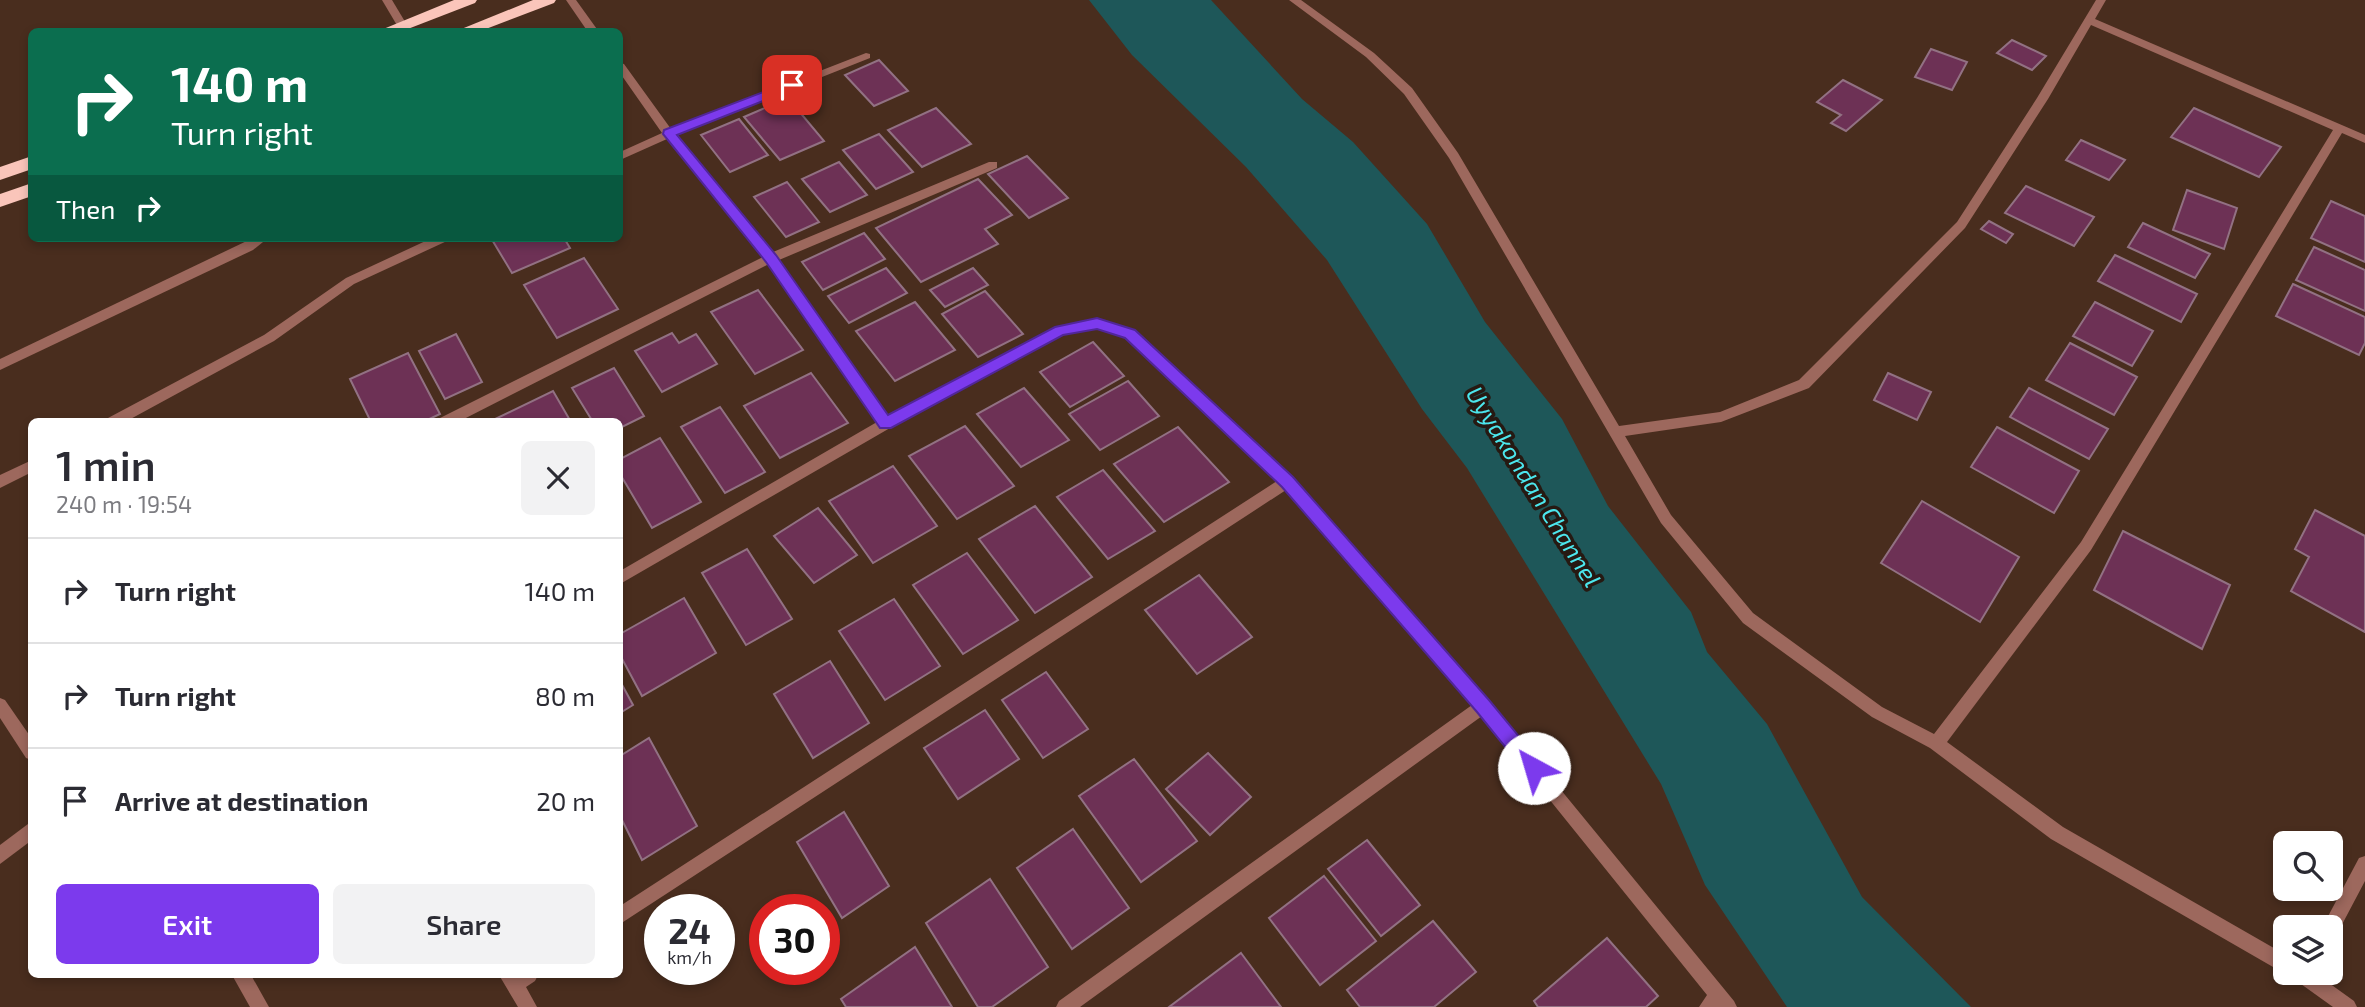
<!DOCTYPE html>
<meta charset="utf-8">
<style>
:root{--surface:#fff;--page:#f2f2f3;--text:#2b2b33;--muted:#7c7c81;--line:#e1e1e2;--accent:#7c3aed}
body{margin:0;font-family:"Exo 2",sans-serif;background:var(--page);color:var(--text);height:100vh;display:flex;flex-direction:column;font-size:26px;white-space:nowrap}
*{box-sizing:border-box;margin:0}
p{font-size:23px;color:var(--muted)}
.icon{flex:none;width:38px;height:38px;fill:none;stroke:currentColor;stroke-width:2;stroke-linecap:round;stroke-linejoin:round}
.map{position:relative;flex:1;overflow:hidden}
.sheet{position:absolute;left:28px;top:418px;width:595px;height:560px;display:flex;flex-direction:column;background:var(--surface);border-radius:10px;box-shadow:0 4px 10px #0003}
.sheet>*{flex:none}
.top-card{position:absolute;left:28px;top:28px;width:595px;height:214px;border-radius:10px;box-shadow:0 4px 10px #0003;background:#0b6e4f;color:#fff;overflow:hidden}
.tools{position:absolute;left:2273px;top:831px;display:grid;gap:14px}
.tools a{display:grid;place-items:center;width:70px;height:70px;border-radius:10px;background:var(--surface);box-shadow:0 4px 10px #0003;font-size:35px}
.speed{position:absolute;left:644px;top:894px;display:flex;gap:14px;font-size:35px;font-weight:700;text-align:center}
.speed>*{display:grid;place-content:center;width:91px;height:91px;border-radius:50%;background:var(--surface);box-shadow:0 4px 10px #0003;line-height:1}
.speed small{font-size:18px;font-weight:400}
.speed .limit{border:10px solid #d22;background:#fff;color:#111}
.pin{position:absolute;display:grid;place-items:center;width:60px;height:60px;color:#fff;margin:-30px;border-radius:14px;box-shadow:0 4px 10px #0006}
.me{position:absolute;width:77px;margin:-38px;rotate:321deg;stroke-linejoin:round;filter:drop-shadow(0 0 5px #0008)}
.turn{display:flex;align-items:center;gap:24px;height:147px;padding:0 28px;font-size:32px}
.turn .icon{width:91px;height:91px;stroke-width:2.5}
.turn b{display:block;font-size:49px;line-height:60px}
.then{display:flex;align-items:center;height:66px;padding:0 28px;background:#0003;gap:14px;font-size:26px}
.round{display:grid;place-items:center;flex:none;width:74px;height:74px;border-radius:10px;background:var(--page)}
.summary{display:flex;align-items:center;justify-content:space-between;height:119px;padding:0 28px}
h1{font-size:42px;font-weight:600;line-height:52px}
.primary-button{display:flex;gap:14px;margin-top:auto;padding:14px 28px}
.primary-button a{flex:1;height:80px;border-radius:10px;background:var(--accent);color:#fff;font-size:28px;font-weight:600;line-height:80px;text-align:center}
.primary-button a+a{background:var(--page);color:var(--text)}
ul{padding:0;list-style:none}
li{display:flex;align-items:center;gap:21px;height:105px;padding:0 28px;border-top:2px solid var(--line)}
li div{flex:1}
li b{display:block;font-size:26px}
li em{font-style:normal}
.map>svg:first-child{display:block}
.water{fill:#1e5759}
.building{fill:#6d3155;stroke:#927183;stroke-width:2}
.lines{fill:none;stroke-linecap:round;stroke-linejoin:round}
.street{fill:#9d685d;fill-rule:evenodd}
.highway{fill:#fac5ba;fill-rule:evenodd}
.route{fill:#7c3aed;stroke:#51269a;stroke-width:2}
.labels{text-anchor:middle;stroke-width:7;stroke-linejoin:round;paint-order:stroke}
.water-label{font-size:24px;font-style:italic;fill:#4ce7ed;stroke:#261912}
</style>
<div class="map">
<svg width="2365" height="1007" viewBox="0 0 2365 1007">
<rect width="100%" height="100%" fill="#492d1e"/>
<path class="water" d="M1089,0h122l91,99 51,43 74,82 58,98 77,97 46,87 83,106 16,40 60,72 95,173 109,110h-184l-82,-122 -44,-101 -194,-316 -45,-59 -95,-149 -81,-93 -114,-112z"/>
<g class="building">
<path d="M2012,40l34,16 -14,14 -35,-17z"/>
<path d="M1931,49l36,13 -15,28 -37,-13z"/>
<path d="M879,60l29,31 -34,15 -29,-31z"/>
<path d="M1843,80l39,20 -36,31 -15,-8 10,-8 -24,-13z"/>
<path d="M788,98l36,43 -44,19 -36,-43z"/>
<path d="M936,108l35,36 -49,23 -34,-37z"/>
<path d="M2194,108l87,39 -22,30 -88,-40z"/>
<path d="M739,119l29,36 -38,17 -29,-37z"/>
<path d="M879,134l34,38 -37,17 -33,-39z"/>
<path d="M2081,140l44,20 -16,20 -43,-20z"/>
<path d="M1027,156l41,42 -39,20 -41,-44z"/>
<path d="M839,162l28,33 -37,17 -28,-33z"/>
<path d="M978,179l34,36 -27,14 13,15 -77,38 -45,-54z"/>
<path d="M787,182l32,40 -33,15 -32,-40z"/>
<path d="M2026,186l68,31 -20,29 -69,-33z"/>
<path d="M2187,190l50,18 -13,41 -51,-19z"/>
<path d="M2331,201l34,15v46l-54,-24z"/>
<path d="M1989,221l24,13 -7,9 -25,-14z"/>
<path d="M2143,223l67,31 -15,24 -67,-31z"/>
<path d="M864,233l21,26 -62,31 -21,-28z"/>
<path d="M491,238h73l6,10 -58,25z"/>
<path d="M2314,247l51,23v41l-69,-31z"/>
<path d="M2115,255l82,39 -16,28 -83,-41z"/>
<path d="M584,258l34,51 -61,29 -33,-53z"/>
<path d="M886,268l21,25 -58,30 -21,-27z"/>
<path d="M973,268l15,17 -43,22 -15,-17z"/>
<path d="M2293,284l72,33v26l-6,12 -83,-39z"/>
<path d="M758,290l45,60 -48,24 -44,-62z"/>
<path d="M985,291l38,43 -45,23 -36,-43z"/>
<path d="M915,302l40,48 -60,31 -39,-50z"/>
<path d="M2095,302l58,29 -21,35 -59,-30z"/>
<path d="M672,333l7,10 17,-9 21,30 -55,28 -27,-41z"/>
<path d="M456,334l26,48 -37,17 -26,-48z"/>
<path d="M1093,342l31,34 -54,31 -30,-35z"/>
<path d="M2070,343l67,34 -23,38 -68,-35z"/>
<path d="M408,353l32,61 -17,8h-52l-21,-43z"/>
<path d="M614,368l30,48 -24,12v-6h-27l-21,-34z"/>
<path d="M811,373l37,50 -68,35 -36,-52z"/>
<path d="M1888,373l43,19 -14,28 -43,-20z"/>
<path d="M1128,381l31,35 -59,34 -31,-36z"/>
<path d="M1024,388l45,52 -48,27 -44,-53z"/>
<path d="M2029,388l79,41 -19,30 -79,-42z"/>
<path d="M553,391l18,31h-82z"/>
<path d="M720,407l45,65 -40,21 -44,-66z"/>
<path d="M965,426l49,60 -57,33 -48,-63z"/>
<path d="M1178,427l51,55 -65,40 -50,-58z"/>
<path d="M1997,427l82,44 -25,42 -83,-46z"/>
<path d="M660,438l41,64 -49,26 -32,-54v-15z"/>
<path d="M893,466l44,60 -64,37 -44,-62z"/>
<path d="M1103,470l52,61 -47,28 -51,-62z"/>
<path d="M1922,501l97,56 -39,65 -99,-59z"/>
<path d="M1035,506l57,71 -57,36 -56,-74z"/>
<path d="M818,508l39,47 -43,28 -40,-47z"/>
<path d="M2315,510l50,26v96l-74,-41 18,-34 -14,-8z"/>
<path d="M2123,531l107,54 -28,64 -108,-59z"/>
<path d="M747,549l45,70 -46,26 -44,-72z"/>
<path d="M967,553l51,67 -55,34 -50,-69z"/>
<path d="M1199,575l53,62 -55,37 -52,-64z"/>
<path d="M684,598l32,55 -74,43 -22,-41v-21z"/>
<path d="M894,599l46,67 -55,34 -46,-69z"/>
<path d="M830,661l39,62 -56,35 -39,-64z"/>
<path d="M1046,672l42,57 -45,29 -41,-58z"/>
<path d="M620,681l13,24 -13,8z"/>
<path d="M985,710l34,49 -61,40 -34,-51z"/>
<path d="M649,738l48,88 -55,34 -22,-44v-60z"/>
<path d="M1208,753l43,44 -41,38 -44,-46z"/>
<path d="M1134,759l63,82 -56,41 -62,-86z"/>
<path d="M844,812l45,74 -47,32 -45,-76z"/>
<path d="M1073,829l56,79 -57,41 -55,-81z"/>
<path d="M1367,840l53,65 -39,31 -53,-67z"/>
<path d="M1324,876l52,65 -56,44 -51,-67z"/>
<path d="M990,879l58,88 -56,40h-14l-52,-84z"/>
<path d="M1433,921l43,51 -42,35h-74l-13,-17z"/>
<path d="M1607,938l51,58 -12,11h-108l-4,-6z"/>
<path d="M915,947l37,60h-106l-5,-8z"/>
<path d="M1241,953l40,54h-112z"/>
</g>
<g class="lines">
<g class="street">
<path d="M382,0h10l15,25 -1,2h-8z"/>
<path d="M566,0h10l23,32h-11z"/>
<path d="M1289,0h12l73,53 38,35 46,65 161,273 101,-14 79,-32 158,-158 80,-124 59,-98h10l-11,19 270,116v8l-23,-10 -251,417 -144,192 116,85 223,128v18h2l-2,1 -6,-3 -229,-132 -121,-91 -58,-31 -129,-94 -82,-100 -212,-365 -45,-64 -38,-37zM2091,25l242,105 -252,412 -147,192 -52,-27 -129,-94 -82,-98 -46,-79 96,-14 88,-34 156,-160 83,-129z"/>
<path d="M866,53l4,1v4l-194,77 97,117 216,-90h8v6l-218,92 108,157 168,-90 42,-8 38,12 157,147 196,223 246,300 3,6h-38l8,-12 -225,-279 -402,291h-24l3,-6 413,-296 -186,-215 -666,434v-18l657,-425 -151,-144 -29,-8 -34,5 -173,94 -270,156v-13l257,-149 -108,-158 -311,158h-20l2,-4 323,-161 -96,-118 -47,21v-8l42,-19 -42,-60v-10l4,1 47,65z"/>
<path d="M253,238h15l-15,12 -253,120v-11z"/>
<path d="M432,238h17l-2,3 -93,43 -80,57 -149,81h-19l2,-4 156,-83 82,-57z"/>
<path d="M32,460v12l-32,16v-13z"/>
<path d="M0,698l5,2 27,39v21l-6,-2 -26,-40z"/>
<path d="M32,821v19l-32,24v-19z"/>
<path d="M2365,856v25l-28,53 -6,3v-9h-8l2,-6 34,-64z"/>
<path d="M2291,973h24l39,28 3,6h-24l-39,-28z"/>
<path d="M232,975h19l18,32h-19z"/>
<path d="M499,975h39l-3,6 -9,6 11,20h-19z"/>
</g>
<g class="highway">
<path d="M454,0h23l-2,3 -75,29h-24z"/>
<path d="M533,0h23l-2,3 -76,29h-24z"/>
<path d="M32,156v13l-32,11v-13z"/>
<path d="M32,183v13l-32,11v-13z"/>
</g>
</g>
<path class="route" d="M792,81l6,4 -2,3 -119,47 99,120 112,160 167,-88 42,-9 38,12 158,147 196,223 51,62 3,6 -3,6 -6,3 -7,-3 -50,-62 -195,-225 -157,-149 -28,-9 -34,6 -172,93h-11l-114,-166 -103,-128 1,-4z"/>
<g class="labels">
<g class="water-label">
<text transform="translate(1533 487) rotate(58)" y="8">Uyyakondan Channel</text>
</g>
</g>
</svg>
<div class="tools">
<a><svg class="icon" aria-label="search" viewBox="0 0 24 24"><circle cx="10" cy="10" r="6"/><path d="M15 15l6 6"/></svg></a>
<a><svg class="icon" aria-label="layers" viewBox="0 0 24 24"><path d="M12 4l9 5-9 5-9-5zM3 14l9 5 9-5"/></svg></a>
</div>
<div class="speed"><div>24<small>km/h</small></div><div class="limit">30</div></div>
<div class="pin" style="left:792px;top:85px;background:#d93025"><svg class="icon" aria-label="arrive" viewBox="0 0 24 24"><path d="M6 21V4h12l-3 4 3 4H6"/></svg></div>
<svg class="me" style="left:1534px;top:768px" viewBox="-20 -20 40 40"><circle r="19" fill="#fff"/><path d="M0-13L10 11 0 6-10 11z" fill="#7c3aed"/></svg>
<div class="top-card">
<div class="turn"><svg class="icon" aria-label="right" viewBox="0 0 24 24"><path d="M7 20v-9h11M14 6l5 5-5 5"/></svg><div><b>140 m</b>Turn right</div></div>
<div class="then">Then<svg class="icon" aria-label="right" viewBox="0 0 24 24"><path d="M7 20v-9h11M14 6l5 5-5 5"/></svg></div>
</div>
<section class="sheet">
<div class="summary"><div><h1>1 min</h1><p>240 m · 19:54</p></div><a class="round"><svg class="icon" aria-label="close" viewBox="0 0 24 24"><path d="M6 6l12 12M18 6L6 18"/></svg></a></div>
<ul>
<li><svg class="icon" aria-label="right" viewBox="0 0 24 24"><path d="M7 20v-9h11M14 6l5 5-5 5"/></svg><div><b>Turn right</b></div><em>140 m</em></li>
<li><svg class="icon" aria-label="right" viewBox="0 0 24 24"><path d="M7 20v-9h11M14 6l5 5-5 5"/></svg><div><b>Turn right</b></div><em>80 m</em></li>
<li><svg class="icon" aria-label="arrive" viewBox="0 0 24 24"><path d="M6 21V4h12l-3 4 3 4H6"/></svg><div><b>Arrive at destination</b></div><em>20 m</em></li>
</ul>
<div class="primary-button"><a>Exit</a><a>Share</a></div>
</section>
</div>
